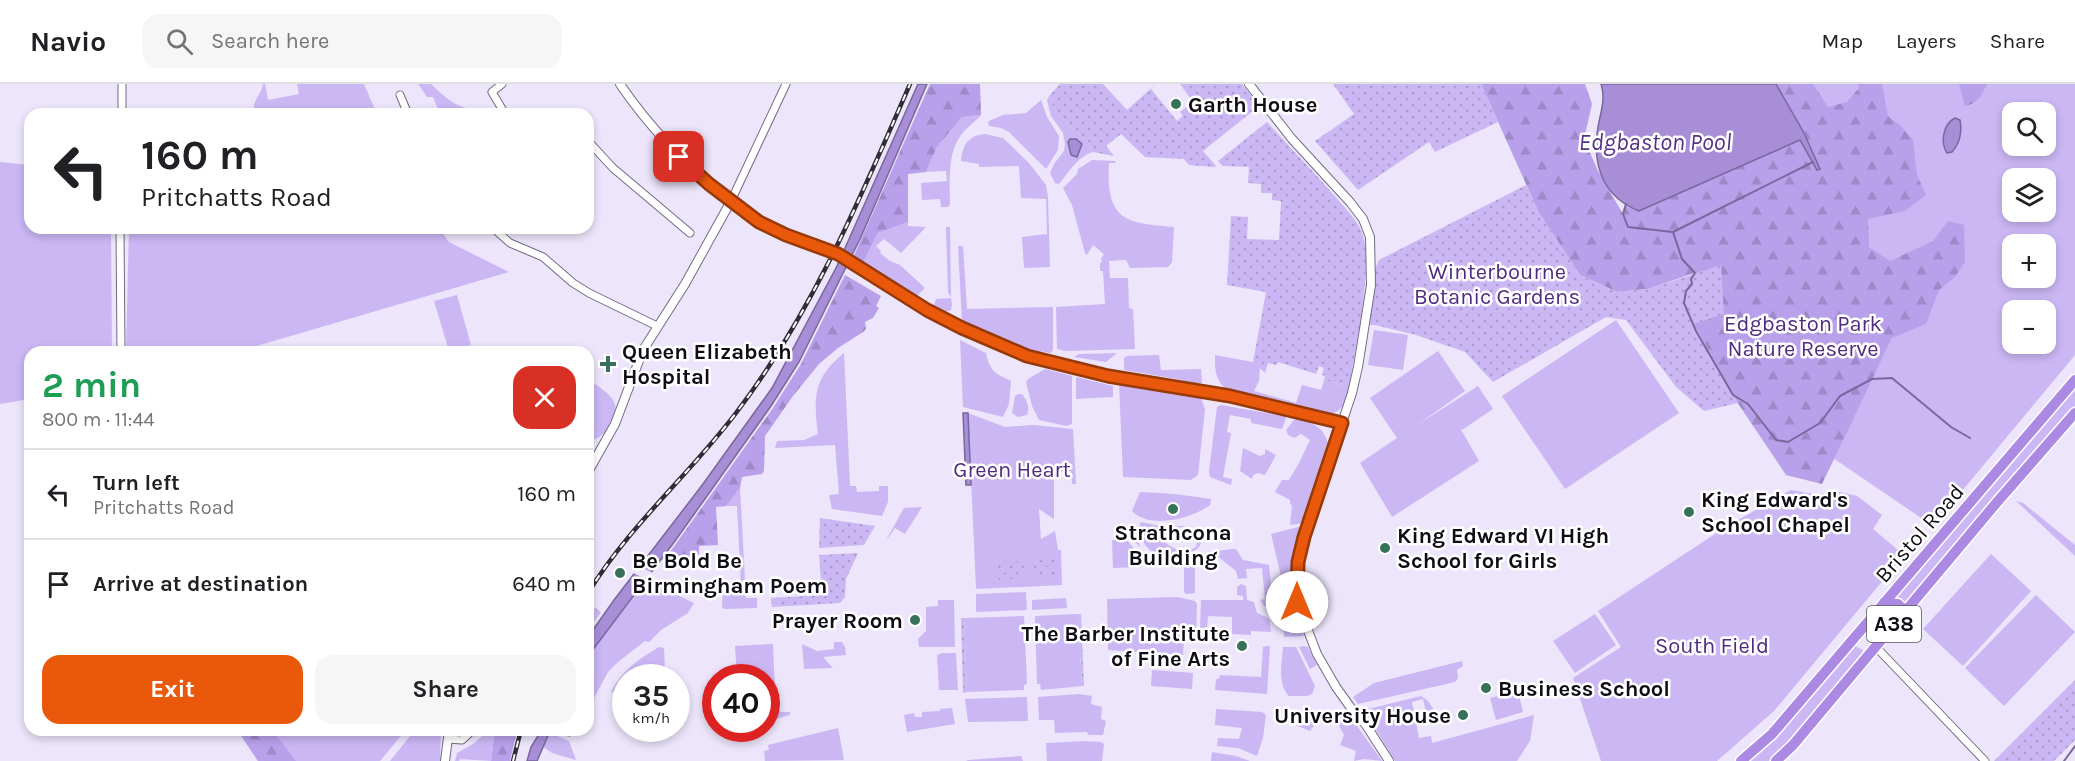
<!DOCTYPE html>
<meta charset="utf-8">
<style>
:root{--surface:#fff;--page:#f6f6f6;--text:#202124;--muted:#757577;--line:#e0e0e0;--accent:#ea580c}
body{margin:0;font-family:Karla,sans-serif;background:var(--page);color:var(--text);height:100vh;display:flex;flex-direction:column;font-size:22px;white-space:nowrap}
*{box-sizing:border-box;margin:0}
p{font-size:20px;color:var(--muted)}
.icon{flex:none;width:33px;height:33px;fill:none;stroke:currentColor;stroke-width:2;stroke-linecap:round;stroke-linejoin:round}
.map{position:relative;flex:1;overflow:hidden}
.sheet{position:absolute;left:24px;top:262px;width:570px;height:390px;display:flex;flex-direction:column;background:var(--surface);border-radius:18px;box-shadow:0 3px 9px #0003}
.sheet>*{flex:none}
.banner{position:absolute;left:24px;top:24px;width:570px;height:126px;border-radius:18px;box-shadow:0 3px 9px #0003;background:#fff;color:var(--text);overflow:hidden}
.fabs{position:absolute;left:2002px;top:18px;display:grid;gap:12px}
.fabs a{display:grid;place-items:center;width:54px;height:54px;border-radius:12px;background:var(--surface);box-shadow:0 3px 9px #0003;font-size:30px}
.speed{position:absolute;left:612px;top:580px;display:flex;gap:12px;font-size:30px;font-weight:700;text-align:center}
.speed>*{display:grid;place-content:center;width:78px;height:78px;border-radius:50%;background:var(--surface);box-shadow:0 3px 9px #0003;line-height:1}
.speed small{font-size:15px;font-weight:400}
.speed .limit{border:9px solid #d22;background:#fff;color:#111}
.pin{position:absolute;display:grid;place-items:center;width:51px;height:51px;color:#fff;margin:-26px;border-radius:12px;box-shadow:0 3px 9px #0006}
.me{position:absolute;width:66px;margin:-33px;rotate:0deg;stroke-linejoin:round;filter:drop-shadow(0 0 4px #0008)}
.turn{display:flex;align-items:center;gap:21px;height:126px;padding:0 18px;font-size:27px}
.turn .icon{width:78px;height:78px;stroke-width:2.5}
.turn b{display:block;font-size:42px;line-height:51px}
.round{display:grid;place-items:center;flex:none;width:63px;height:63px;border-radius:18px;background:var(--page)}
.summary{display:flex;align-items:center;justify-content:space-between;height:102px;padding:0 18px}
h1{font-size:36px;font-weight:700;line-height:45px;color:#1e9e55}
.button{display:flex;gap:12px;margin-top:auto;padding:12px 18px}
.button a{flex:1;height:69px;border-radius:18px;background:var(--accent);color:#fff;font-size:24px;font-weight:700;line-height:69px;text-align:center}
.button a+a{background:var(--page);color:var(--text)}
ul{padding:0;list-style:none}
li{display:flex;align-items:center;gap:18px;height:90px;padding:0 18px;border-top:2px solid var(--line)}
li div{flex:1}
li b{display:block;font-size:22px}
li em{font-style:normal}
header{display:flex;align-items:center;gap:36px;box-sizing:border-box;height:84px;padding:0 30px;background:var(--surface);border-bottom:2px solid var(--line)}
header strong{font-size:28px}
nav{display:flex;gap:33px;margin-inline-start:auto;font-size:21px}
.search{width:420px;height:54px;background:var(--page);display:flex;align-items:center;gap:15px;box-sizing:border-box;padding:0 21px;border-radius:18px;color:var(--muted);font-size:22px}
.map>svg:first-child{display:block}
.green{fill:#cbb7f4;fill-rule:evenodd}
.forest{fill:url(#forest-firs)}
.garden{fill:url(#garden-dots)}
.water{fill:#a78ed7;stroke:#79679d;stroke-width:1.5}
.pier{fill:#ece5fb}
.lines{fill:none;stroke-linecap:round;stroke-linejoin:round}
.stream{stroke:#79679d;stroke-width:2}
.minor-casing{stroke:#726b83;stroke-width:9}
.tertiary-casing{stroke:#726b83;stroke-width:10}
.trunk-casing{stroke:#fff;stroke-width:13}
.minor{stroke:#fff;stroke-width:7}
.tertiary{stroke:#fff;stroke-width:8}
.trunk{stroke:#ac8ae3;stroke-width:10}
.rail-casing{stroke:#302d37;stroke-width:4.5}
.rail{stroke:#fff;stroke-width:2;stroke-dasharray:7;stroke-linecap:butt}
.tertiary-bridge-casing{stroke:#726b83;stroke-width:10;stroke-linecap:butt}
.tertiary-bridge{stroke:#fff;stroke-width:8}
.route-casing{stroke:#983908;stroke-width:15}
.route{stroke:#ea580c;stroke-width:10}
.poi-dot{fill:#37715a;stroke:#fff;stroke-width:2}
.labels{text-anchor:middle;stroke-width:5;stroke-linejoin:round;paint-order:stroke}
.shield{fill:#fff;stroke:#57555b;stroke-width:1.5}
.shield-label{font-size:21px;font-weight:bold;fill:#0f0c15}
.poi-label{font-size:22px;font-weight:bold;fill:#0f0c15;stroke:#fff;text-anchor:start}
.park-label{font-size:22px;fill:#4f2b81;stroke:#fff}
.street-label{font-size:22px;fill:#0f0c15;stroke:#fff}
.water-label{font-size:24px;font-style:italic;fill:#553187;stroke:#fff}
</style>
<header>
<strong>Navio</strong>
<div class="search"><svg class="icon" aria-label="search" viewBox="0 0 24 24"><circle cx="10" cy="10" r="6"/><path d="M15 15l6 6"/></svg>Search here</div>
<nav><a>Map</a><a>Layers</a><a>Share</a></nav>
</header>
<div class="map">
<svg width="2075" height="677" viewBox="0 0 2075 677">
<defs>
<pattern id="forest-firs" width="22" height="20" patternUnits="userSpaceOnUse" patternTransform="scale(1.5)"><rect width="22" height="20" fill="#b9a0eb"/><path d="M5 1l3.5 6h-7zM16 11l3.5 6h-7z" fill="#9e89c9"/></pattern>
<pattern id="garden-dots" width="8" height="8" patternUnits="userSpaceOnUse" patternTransform="scale(1.5)"><rect width="8" height="8" fill="#cbb7f4"/><path d="M2 2h.1M6 6h.1" fill="none" stroke="#ad9cd0" stroke-width="1.8" stroke-linecap="round"/></pattern>
</defs>
<rect width="100%" height="100%" fill="#ece5fb"/>
<g class="green">
<path d="M263,0h2l3,16 31,-6 -2,-10h67l13,30h-123c-2,-16 7,-17 9,-30z"/>
<path d="M418,0h13c18,17 26,25 52,26l-3,4h-40l-7,-17h-6z"/>
<path d="M1776,0h299v271l-142,171 -100,-68 59,-120 -85,-201zM2013,28h33v34h-33zM2013,94h33v34h-33zM2013,160h33v34h-33zM2013,226h33v34h-33z"/>
<path d="M1049,12l7,17 32,29 5,10c-16,5 -24,20 -34,32l-4,-1 -5,-10 4,-9 10,-13 1,-7 -2,-11 -12,-17 -4,-16z"/>
<path d="M1041,16l6,17 12,19 -1,14 -12,19 -37,-37 -8,-4 -12,-2 -1,-3 1,-2 14,-6 23,-2z"/>
<path d="M981,31c-6,7 -14,12 -20,20 -14,19 -11,47 -11,69l-2,3h-7l-1,-8 -18,1 -1,-17 26,-2 -1,-10 -20,1 11,-25 25,-30z"/>
<path d="M985,50l18,4 26,25 17,22 2,12 2,70 -26,1 -2,-31 25,-3 -1,-35 -25,-1 -2,-32 -40,1v-3l-18,-3c2,-16 6,-25 24,-27z"/>
<path d="M1092,76l23,1 1,2h-7c-3,57 15,60 65,64l-2,35 -4,5 -38,1 -4,-8 -17,1 1,17h18l1,30 4,1 2,40 -70,2 -8,-2 -1,-42 49,-3 -2,-33h-3v-8l2,-1 -1,-3 3,-5 -11,-9 -6,10 -2,-2 -13,-48 -9,-17 14,-14 1,-5z"/>
<path d="M0,78l30,3v63h81l1,124h-82v47l-30,5z"/>
<path d="M908,138v4l18,1 -25,26 -17,-14 -8,7 5,5 -1,2 10,8 10,4 25,23 -8,8 -54,-33 15,-30z"/>
<path d="M946,143h4l1,70 -3,-5z"/>
<path d="M129,144h310l10,14 60,30 -273,80h-110z"/>
<path d="M958,162h5l4,63 86,-2v43l-2,3 -19,-3 -70,-28z"/>
<path d="M457,211l14,50 -22,6 -15,-50z"/>
<path d="M951,214l1,6 -1,6 -6,2 -11,-7 2,-6z"/>
<path d="M1616,236l63,93 -114,76 -63,-93z"/>
<path d="M1374,246l34,5 -5,35 -35,-5z"/>
<path d="M960,256l26,13c4,19 9,20 25,28l-2,23 -6,13 -40,-10z"/>
<path d="M1438,267l27,40 -48,34 61,-39 15,23 -31,21 -3,-4 20,35 -87,56 -32,-54 37,-25 -27,-40z"/>
<path d="M844,269l6,133h6l1,6 22,-1v-5h9v16l-6,14 -50,-7 -3,-14 10,-1 -4,-49 -60,3 2,-7 27,-1 14,-6c-5,-37 -4,-57 26,-81z"/>
<path d="M1117,269l-11,9 -32,-5 5,-3z"/>
<path d="M1159,271l2,15 40,-1 1,14 -19,1v-4l-59,-10v-12l3,-2z"/>
<path d="M1215,271l38,7 7,6 -1,13 -5,10 42,12 6,-18 19,5 3,-10 25,7c-3,17 -7,26 -25,29l-98,-27c-11,-10 -11,-19 -11,-34z"/>
<path d="M1045,285l27,7v48l-6,2 -27,-6 -7,-14 -6,-24 2,-3z"/>
<path d="M1076,293l37,9v11l-37,2z"/>
<path d="M588,295c8,6 22,14 26,23 8,18 -10,36 -26,40v-39l3,-8 -3,-2z"/>
<path d="M1119,298l82,16 4,11 -7,66 -7,5 -68,-3z"/>
<path d="M2075,302v20l-166,195 -26,29h-14l-1,-2 106,-120 12,-17z"/>
<path d="M1018,310h4c5,6 8,14 5,21l-9,2 -6,-4 3,-17z"/>
<path d="M1221,321l63,11 2,2 -4,11 -31,-6v-4l-21,-4 -3,17 4,1 -8,44 9,2 -1,6 -21,-8 -1,-6 8,-64z"/>
<path d="M968,329l37,14 28,-2 40,4 3,55h-4l-1,-13 -17,1v47l-15,-10 2,30 14,-8 3,19h3l1,35 -86,4z"/>
<path d="M1298,335c17,4 28,10 31,29l-25,75 -14,2 2,-20 -2,-1v-4l-15,-8 7,-12h7l10,-17 11,-23 -9,-6 -7,4 -6,-3 -2,-5 8,-10z"/>
<path d="M1243,364l17,8 5,-2v-5l11,6 -11,20 -7,-2 -5,2 -1,4 -12,-8z"/>
<path d="M740,404l6,110h11v10l-32,1 -3,-2 1,-23 18,-1 -4,-77h-11z"/>
<path d="M1791,406l23,4 26,-2 17,4 25,19 -9,14 31,26 -130,156 -57,50h-116l-28,-83 48,-31 -23,-36 126,-83z"/>
<path d="M1140,408l35,2 36,5 -1,6c-17,13 -60,25 -78,6z"/>
<path d="M2016,417l7,2 52,42v11z"/>
<path d="M922,423l-17,27 -10,-6 -10,14 19,-34z"/>
<path d="M1141,438l19,4h27l-9,2 -8,9 -5,-4 -5,5c11,10 23,18 36,9l2,-9 3,5c-6,16 -40,17 -52,6 -7,-6 -9,-14 -10,-22z"/>
<path d="M1133,439l7,24 -10,-9 -4,-7 2,-6z"/>
<path d="M1302,442c-9,44 -16,67 2,110l-20,1 -3,-61 -10,-42z"/>
<path d="M1126,455l14,17v11l-27,1 -1,-28z"/>
<path d="M1232,465h4l7,11 26,5 4,40 -9,1 -4,-6 5,-1 -3,-31 -16,1 1,9 -9,1 -2,-8 -20,-16 -6,2 -1,-3 1,-2z"/>
<path d="M1991,470l40,37 -68,75 -40,-37z"/>
<path d="M1187,477l8,5v27l-9,1 -2,-2v-30z"/>
<path d="M647,496l47,23 -6,10 -27,17 -12,12 -4,-1 -27,21 -10,10 -13,24 -7,18v-58z"/>
<path d="M1241,500l5,2 1,14 7,2 3,11c13,6 13,3 14,19l-20,-1v4l-19,-1v-17l-24,-1 -1,13h-7l1,-29h42v-4l-6,-1v-8z"/>
<path d="M1026,508l1,18 -51,2v-18z"/>
<path d="M2036,511l39,37 -71,74 -39,-38z"/>
<path d="M1177,513l18,4 2,4 -1,33 -12,-1 -1,18 -75,-5 -1,-51z"/>
<path d="M1066,514l1,10 -35,2v-10z"/>
<path d="M938,516h16l1,47h-36l-1,-8 8,-8v-24l12,-1z"/>
<path d="M1078,530l4,72 -41,4 -1,-6h-3l-2,-68z"/>
<path d="M1595,530l21,31 -41,28 -22,-32z"/>
<path d="M1024,532l3,68 -3,1v5l-57,2 -3,-74z"/>
<path d="M834,558h8l3,5 1,8 -23,2 10,11 -29,1 -2,-25 15,7 17,-2z"/>
<path d="M773,560l2,46h-8l-1,-12h-29l-2,-32z"/>
<path d="M1267,562h3l-3,48 -52,-4 1,-11h3l1,-4 41,2 2,-30z"/>
<path d="M1303,562l5,1 9,18 -7,4 -11,-22z"/>
<path d="M1855,562l8,4 -3,8 -70,83 -21,20h-21l24,-23z"/>
<path d="M659,563l5,1 1,22 -3,4 -4,1v-7h-8l-2,10h-22l-1,13 -14,1c11,-22 28,-33 48,-45z"/>
<path d="M1283,563h13l19,39 -3,8 -5,2h-18c-12,-12 -7,-34 -6,-49z"/>
<path d="M942,569h14l2,37h-19l-2,-35z"/>
<path d="M1462,577l1,5 -6,4 1,8 -3,4 -97,22 -5,-7 21,-14z"/>
<path d="M1152,586l41,3 -1,16 -41,-3z"/>
<path d="M1518,607l5,21 -27,8 -6,-22z"/>
<path d="M1079,610l13,2 -1,8 11,3 -1,12 5,2 -3,14h-15l-1,-3 -32,1 -1,-13h-15l-1,-23z"/>
<path d="M1421,612l7,5 8,12 -9,3 -4,-17 -11,3 7,36 12,-2 1,7 102,-28 -4,26 -13,20h-122l-31,-51z"/>
<path d="M1027,613l1,24 -60,1 -3,-23z"/>
<path d="M952,624l3,16 -48,8 -3,-17 10,-2 1,4h7v-5l18,-1v-2z"/>
<path d="M1216,625l46,3 4,3 -3,23 -6,18 -19,-8 -21,-2 1,-8 21,1 3,-11 -27,-3z"/>
<path d="M767,628h23v3l-23,6z"/>
<path d="M1286,629l43,4 1,1 -13,4 -7,9 -17,-7z"/>
<path d="M1340,633l9,1 6,5 27,38 -18,-2 -10,2 2,-10 -16,-6 4,-10 -6,-11z"/>
<path d="M838,644l6,32 -79,1 -1,-10 5,-1 -1,-5z"/>
<path d="M238,647h167l-25,30h-122z"/>
<path d="M414,647h27l-1,30h-50z"/>
<path d="M488,647h7l-4,30 -31,-2 -1,2h-4l2,-8 16,-9z"/>
<path d="M548,648l21,9 7,19 -24,-7 -10,-7z"/>
<path d="M1084,657l17,1 3,2 -2,17h-55l-1,-18z"/>
<path d="M1212,668l24,4 14,5h-39z"/>
<path d="M1021,672l2,5h-57l2,-1z"/>
</g>
<g class="forest">
<path d="M930,0h50l1,31 -19,2 -25,30 -11,25 -18,2v48l-30,11 -15,30 -11,-3z"/>
<path d="M1481,0h104l7,20 -8,35 14,32 25,43 3,-8 13,5 167,-74 -30,-53h37l15,23 19,-5 12,-14 -1,-4h24l6,32 13,10 12,14 4,35 9,20 -21,16 -37,8 1,28 21,14 43,-20 15,-20 16,4 1,37 -10,15 -16,13 -13,34 -34,14 -70,146 -36,-9 -49,-73 -44,-79 1,-50 -46,16 -31,3 -37,-17 -41,-62z"/>
<path d="M1959,0h28c-5,11 -10,20 -22,22z"/>
<path d="M845,191l36,21 -5,10 3,2 -6,10 -8,4 1,7 -3,3 -25,16 -19,16 -26,32 -28,40 -1,35 -2,3 -20,3 -2,11 -14,18 -10,1 2,38 -19,1v8l-23,11 -11,-6 108,-151 28,-44z"/>
<path d="M495,646l22,1 -7,30h-19z"/>
<path d="M238,647h35l23,30h-38z"/>
</g>
<g class="garden">
<path d="M1060,0h43l24,26 29,-26 -5,5 26,32 6,-5 -3,-4 13,-10 -13,-18h62l17,22 -56,45 13,15 -2,1 -25,-2 -5,-6 -39,-2 -24,-23 -15,12 8,10 -21,-4 -5,-10 -32,-29 -7,-17z"/>
<path d="M1333,0h148l17,38 -63,30 -6,-10 -71,48 -43,-49 39,-27z"/>
<path d="M1267,38c23,26 48,51 71,78 9,10 19,20 24,33 12,30 -7,119 -13,154l-25,-7 1,-4 -3,-1 2,-7 -5,-2 -3,8 -38,-12 -2,3 -8,-2 -3,10 -12,-11 13,-70 -39,-7 4,-69 17,1 -1,22 32,1 2,-39 -9,-1v-7h-11v-9l-13,-1 1,-16 -26,-1 -5,-5z"/>
<path d="M1526,101l13,28 41,62 37,17 31,-3 73,-24 3,49 -30,10 44,79 -34,8 -28,-24 -50,-67 -20,-3 -113,65 -28,-30 -49,-17 -41,-10h-6l6,-56 4,-9z"/>
<path d="M820,434l55,8 -11,19 -45,3z"/>
<path d="M858,469l-12,26 -1,18 -5,6 -68,4 -1,-9 51,-3 -3,-40z"/>
<path d="M1057,475l1,7 -27,2 -1,-7z"/>
<path d="M1024,477l1,7 -27,1v-7z"/>
<path d="M1058,486v7l-27,1v-7z"/>
<path d="M1025,488v6l-26,2v-7z"/>
<path d="M591,521l10,7 -13,18v-20z"/>
<path d="M1078,530h3l3,72h-2z"/>
<path d="M961,534h3l3,74 -4,1z"/>
<path d="M2075,596v60l-21,21h-60z"/>
</g>
<g class="water">
<path d="M918,0h9l-66,153 -62,125 -28,44 -96,135 -87,115v-19l26,-37 89,-116 69,-96 65,-122z"/>
<path d="M1601,0h175l28,49 16,36 -3,1 -17,-30 -161,71c-33,-13 -46,-41 -42,-76 1,-17 10,-34 4,-51z"/>
<path d="M1955,34l5,2c2,11 0,23 -8,32l-5,1c-7,-10 -4,-29 8,-35z"/>
<path d="M1070,55h6l6,5 -5,13 -6,-2 -3,-13z"/>
<path d="M963,329h5l3,72h-5z"/>
<path d="M541,647h9l-13,30h-10l4,-14z"/>
</g>
<path class="pier" d="M637,481l18,9 -5,7 -19,-9z"/>
<g class="lines">
<g class="stream">
<path d="M1626,120l-3,10 5,13 45,5 9,27 13,14 -4,6 1,5 -6,7 -2,12 12,28 37,64 15,9 28,36 12,2 32,-19 20,-27 32,-17 20,-1 59,49 19,11"/>
<path d="M1673,148l140,-70"/>
<path d="M2064,677l11,-15"/>
</g>
<g class="minor-casing">
<g id="minor">
<path d="M502,0l-10,8 13,22"/>
<path d="M400,11l8,19"/>
<path d="M122,30v-30"/>
<path d="M588,57l25,27 77,65"/>
<path d="M731,117l55,-117"/>
<path d="M120,144l1,124"/>
<path d="M493,144l17,15 33,14 30,26 16,10 68,33"/>
<path d="M1875,562l110,115"/>
<path d="M565,646l4,2"/>
<path d="M448,655l14,1 11,-10"/>
</g>
</g>
<g class="tertiary-casing">
<g id="tertiary">
<path d="M620,0c29,43 64,79 104,111 12,10 24,20 38,28 19,10 39,17 60,24"/>
<path d="M1249,0l43,55 58,63 13,17 7,18 1,48 -13,82 -6,26 -48,144 -6,25 -1,40 20,52 19,33 15,21 15,17 23,36"/>
<path d="M851,178l76,48 34,18 66,28 81,20 103,15 131,32"/>
<path d="M588,388l27,-48 28,-74 42,-66 46,-83"/>
<path d="M445,677l4,-31"/>
</g>
</g>
<g class="trunk-casing">
<g id="trunk">
<path d="M1884,519l14,1 7,7"/>
<path d="M1741,677l31,-27 303,-354"/>
<path d="M1776,677l17,-16 205,-244 77,-88"/>
</g>
</g>
<use href="#minor" class="minor"/>
<use href="#tertiary" class="tertiary"/>
<use href="#trunk" class="trunk"/>
<g class="rail-casing">
<g id="rail">
<path d="M588,509c41,-67 101,-118 148,-180 75,-98 125,-216 174,-329"/>
<path d="M513,677l8,-31"/>
</g>
</g>
<use href="#rail" class="rail"/>
<g class="tertiary-bridge-casing">
<path id="tertiary-bridge" d="M822,163l16,7 13,8"/>
</g>
<use href="#tertiary-bridge" class="tertiary-bridge"/>
</g>
<g class="lines">
<g class="route-casing">
<path id="route" d="M679,73l30,27 50,38 27,13 52,19 89,56 35,18 65,28 81,20 122,20 112,27 -38,114 -6,25 -1,40"/>
</g>
<use href="#route" class="route"/>
</g>
<g class="poi-dot">
<circle cx="1176" cy="20" r="6"/>
<path d="M605 271h6v6h6v6h-6v6h-6v-6h-6v-6h6z"/>
<circle cx="1173" cy="425" r="6"/>
<circle cx="1689" cy="428" r="6"/>
<circle cx="1385" cy="464" r="6"/>
<circle cx="620" cy="489" r="6"/>
<circle cx="915" cy="536" r="6"/>
<circle cx="1242" cy="562" r="6"/>
<circle cx="1486" cy="604" r="6"/>
<circle cx="1463" cy="631" r="6"/>
</g>
<g class="labels">
<rect class="shield" x="1867" y="522" width="54" height="36" rx="4.5"/>
<g class="shield-label">
<text x="1894" y="547">A38</text>
</g>
<g class="poi-label">
<text x="1188" y="28">Garth House</text>
<text x="622" y="275">Queen Elizabeth<tspan x="622" dy="25">Hospital</tspan></text>
<text x="1701" y="423">King Edward's<tspan x="1701" dy="25">School Chapel</tspan></text>
<text x="1173" y="456" text-anchor="middle">Strathcona<tspan x="1173" dy="25">Building</tspan></text>
<text x="1397" y="459">King Edward VI High<tspan x="1397" dy="25">School for Girls</tspan></text>
<text x="632" y="484">Be Bold Be<tspan x="632" dy="25">Birmingham Poem</tspan></text>
<text x="903" y="544" text-anchor="end">Prayer Room</text>
<text x="1230" y="557" text-anchor="end">The Barber Institute<tspan x="1230" dy="25">of Fine Arts</tspan></text>
<text x="1498" y="612">Business School</text>
<text x="1451" y="639" text-anchor="end">University House</text>
</g>
<g class="park-label">
<text x="1497" y="195">Winterbourne<tspan x="1497" dy="25">Botanic Gardens</tspan></text>
<text x="1803" y="247">Edgbaston Park<tspan x="1803" dy="25">Nature Reserve</tspan></text>
<text x="1012" y="393">Green Heart</text>
<text x="1712" y="569">South Field</text>
</g>
<g class="street-label">
<text transform="translate(1919 449) rotate(-49)" y="8">Bristol Road</text>
</g>
<g class="water-label">
<text x="1655" y="66">Edgbaston Pool</text>
</g>
</g>
</svg>
<div class="fabs">
<a><svg class="icon" aria-label="search" viewBox="0 0 24 24"><circle cx="10" cy="10" r="6"/><path d="M15 15l6 6"/></svg></a>
<a><svg class="icon" aria-label="layers" viewBox="0 0 24 24"><path d="M12 4l9 5-9 5-9-5zM3 14l9 5 9-5"/></svg></a>
<a>+</a>
<a>−</a>
</div>
<div class="speed"><div>35<small>km/h</small></div><div class="limit">40</div></div>
<div class="pin" style="left:679px;top:73px;background:#d93025"><svg class="icon" aria-label="arrive" viewBox="0 0 24 24"><path d="M6 21V4h12l-3 4 3 4H6"/></svg></div>
<svg class="me" style="left:1297px;top:518px" viewBox="-20 -20 40 40"><circle r="19" fill="#fff"/><path d="M0-13L10 11 0 6-10 11z" fill="#ea580c"/></svg>
<div class="banner">
<div class="turn"><svg class="icon" aria-label="left" viewBox="0 0 24 24"><path d="M17 20v-9H6M10 6l-5 5 5 5"/></svg><div><b>160 m</b>Pritchatts Road</div></div>
</div>
<section class="sheet">
<div class="summary"><div><h1>2 min</h1><p>800 m · 11:44</p></div><a class="round" style="background:#d93025;color:#fff"><svg class="icon" aria-label="close" viewBox="0 0 24 24"><path d="M6 6l12 12M18 6L6 18"/></svg></a></div>
<ul>
<li><svg class="icon" aria-label="left" viewBox="0 0 24 24"><path d="M17 20v-9H6M10 6l-5 5 5 5"/></svg><div><b>Turn left</b><p>Pritchatts Road</p></div><em>160 m</em></li>
<li><svg class="icon" aria-label="arrive" viewBox="0 0 24 24"><path d="M6 21V4h12l-3 4 3 4H6"/></svg><div><b>Arrive at destination</b></div><em>640 m</em></li>
</ul>
<div class="button"><a>Exit</a><a>Share</a></div>
</section>
</div>
